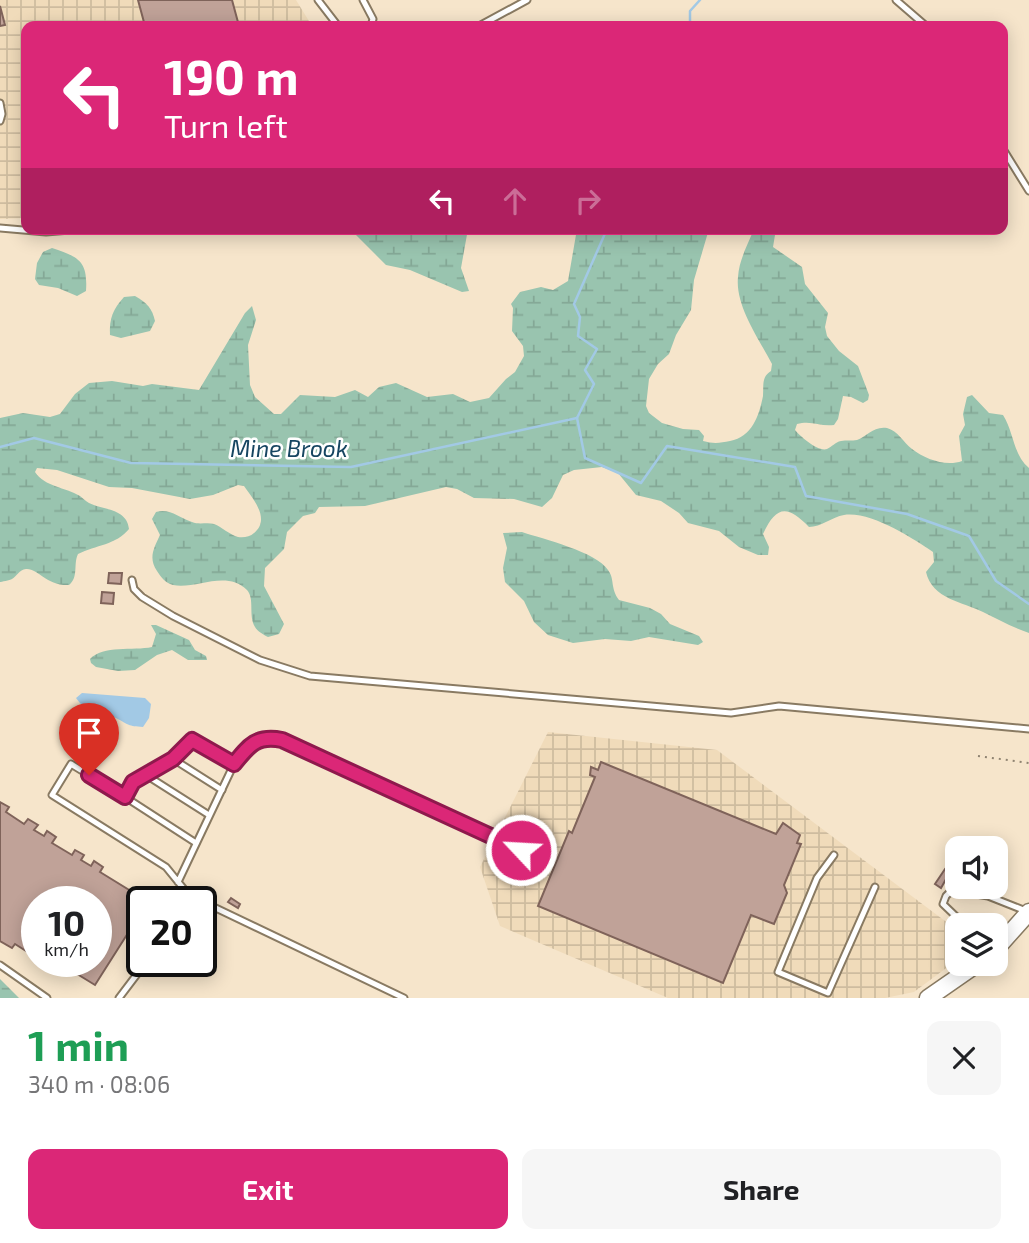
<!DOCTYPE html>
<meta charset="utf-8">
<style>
:root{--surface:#fff;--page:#f6f6f6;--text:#202124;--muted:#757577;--accent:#db2777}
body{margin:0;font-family:"Exo 2",sans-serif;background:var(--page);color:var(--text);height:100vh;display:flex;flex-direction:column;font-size:26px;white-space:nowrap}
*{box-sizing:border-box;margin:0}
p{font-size:23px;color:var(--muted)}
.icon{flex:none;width:38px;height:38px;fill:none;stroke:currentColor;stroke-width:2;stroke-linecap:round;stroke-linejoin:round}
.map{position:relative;height:998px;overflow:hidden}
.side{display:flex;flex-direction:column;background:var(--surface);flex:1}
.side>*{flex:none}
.banner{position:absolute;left:21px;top:21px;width:987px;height:214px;border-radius:14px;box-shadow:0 4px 18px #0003;background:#db2777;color:#fff;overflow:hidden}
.fabs{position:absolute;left:945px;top:836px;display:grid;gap:14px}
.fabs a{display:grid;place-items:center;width:63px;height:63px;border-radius:14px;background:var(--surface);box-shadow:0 4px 18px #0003;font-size:35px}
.speed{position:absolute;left:21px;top:886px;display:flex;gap:14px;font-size:35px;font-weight:700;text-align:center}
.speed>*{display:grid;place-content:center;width:91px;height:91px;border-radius:50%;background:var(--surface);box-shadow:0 4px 18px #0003;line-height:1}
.speed small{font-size:18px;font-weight:400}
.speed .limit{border:4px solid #111;border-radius:10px;background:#fff;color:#111}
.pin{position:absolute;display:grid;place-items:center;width:60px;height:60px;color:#fff;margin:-72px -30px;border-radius:50% 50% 50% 0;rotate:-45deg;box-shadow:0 0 7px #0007}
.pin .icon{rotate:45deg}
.me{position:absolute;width:77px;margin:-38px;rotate:295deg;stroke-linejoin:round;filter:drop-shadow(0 0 5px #0008)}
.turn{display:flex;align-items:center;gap:24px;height:147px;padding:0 28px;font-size:32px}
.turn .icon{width:91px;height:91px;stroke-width:2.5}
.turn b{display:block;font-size:49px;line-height:60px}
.lanes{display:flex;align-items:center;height:66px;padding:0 28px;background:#0003;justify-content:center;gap:35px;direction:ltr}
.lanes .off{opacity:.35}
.round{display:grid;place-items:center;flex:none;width:74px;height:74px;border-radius:14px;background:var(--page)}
.overview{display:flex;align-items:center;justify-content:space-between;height:119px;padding:0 28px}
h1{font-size:42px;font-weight:700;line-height:52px;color:#1e9e55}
.action{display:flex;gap:14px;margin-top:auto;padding:14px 28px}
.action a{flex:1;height:80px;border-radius:14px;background:var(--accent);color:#fff;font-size:28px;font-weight:700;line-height:80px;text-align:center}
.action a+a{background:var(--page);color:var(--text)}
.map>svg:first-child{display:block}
.industrial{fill:url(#industrial-grid)}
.wetland{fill:url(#wetland-marsh)}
.water{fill:#a2c9e5}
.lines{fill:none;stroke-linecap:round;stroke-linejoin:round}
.stream{stroke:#a2c9e5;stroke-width:2.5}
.building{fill:#c0a298;stroke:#7f635a;stroke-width:2}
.service-casing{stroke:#897a62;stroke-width:9}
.secondary-casing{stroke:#897a62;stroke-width:19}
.path{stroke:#8f8371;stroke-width:2;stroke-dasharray:2 5;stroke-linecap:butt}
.service{stroke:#fff;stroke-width:5}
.secondary{stroke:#fff;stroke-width:16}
.route-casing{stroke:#8e194d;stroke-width:18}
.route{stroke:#db2777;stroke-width:12}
.labels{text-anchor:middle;stroke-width:5;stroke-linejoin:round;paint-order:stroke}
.water-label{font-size:23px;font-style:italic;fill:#164561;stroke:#fff}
</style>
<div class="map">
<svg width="1029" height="998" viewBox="0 0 1029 998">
<defs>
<pattern id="industrial-grid" width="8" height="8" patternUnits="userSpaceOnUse" patternTransform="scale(1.75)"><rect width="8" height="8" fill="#f0dbba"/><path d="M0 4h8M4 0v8" fill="none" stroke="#cebc9f"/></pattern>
<pattern id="wetland-marsh" width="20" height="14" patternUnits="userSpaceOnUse" patternTransform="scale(1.75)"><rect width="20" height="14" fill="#99c4af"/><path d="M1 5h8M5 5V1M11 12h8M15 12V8" fill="none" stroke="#84a896"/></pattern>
</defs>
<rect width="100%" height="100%" fill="#f6e5cb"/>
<g class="industrial">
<path d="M0,0h296l16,26h-286v192l-26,1z"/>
<path d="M548,732l169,18 240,180v30l-43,32 -29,6h-217l-168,-72 -20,-59z"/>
</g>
<g class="wetland">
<path d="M350,229h118l-7,39 8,23 -7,1 -52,-22 -24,-5z"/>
<path d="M577,229h132l-15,51 -3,30 -15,25 -7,19 -11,10 -9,15 -3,27 3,7 13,10 21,6 16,1 5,6 -1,5c11,3 17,2 27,0 22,-4 29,-25 33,-45 1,-10 -2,-19 8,-25l1,-7c-13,-25 -37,-58 -34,-87 1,-17 10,-33 16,-48h22l-3,18 29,20 3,17 23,29 -3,14 2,9 12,15 19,15 11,29 -1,5 -5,3 -12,-6 -8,-1 -5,23 -4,6c-14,2 -22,-5 -37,-1l-2,6c6,7 23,22 32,19 5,-2 8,-7 14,-8 5,-1 11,0 16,-1 11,-4 16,-14 30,-12 11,3 16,14 25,21 13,10 34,18 50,12l-3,-25 6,-11 -2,-11 4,-17 5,-2 17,18 14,2c11,17 10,40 26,53v165c-17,-6 -30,-13 -46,-21 -20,-10 -51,-13 -57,-40l8,-10 -1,-10c-21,-14 -62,-41 -89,-37 -12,2 -23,12 -35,12 -22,-23 -33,-21 -46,7l6,13 -1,8h-10l-19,-8 -20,-16 -31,-8 -9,-10 -18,-12 -25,-6 -18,-22 -16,-6 -28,3 -11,5 -11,23 -10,9 -28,-8 -40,-1 -17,-9 -11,-2 -81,19 -46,1 -4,6 -12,3 -16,16 -3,17 -19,19 -1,18 20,38 -5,10 -11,3c-4,-2 -11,-6 -13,-10 -7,-11 0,-28 -8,-37 -21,-21 -52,0 -74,-5 -8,-2 -12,-8 -16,-14 -9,-13 -3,-23 3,-36l-8,-16 4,-7c14,-4 23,6 36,10 7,3 15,0 22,2 8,3 16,11 24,13 5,1 12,0 16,-4 17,-14 -1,-34 -10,-47l-6,-1 -25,10 -23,4 -58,-11 -23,-1 -52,-17 -20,-2 -2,4c10,15 30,15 45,24 3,2 5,5 9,7 13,7 38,5 40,26 -13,16 -33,16 -51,25 -5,10 1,23 -9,31 -23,1 -31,-17 -43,-16 -7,1 -9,7 -14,10 -2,1 -11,3 -12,3v-164l23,-5 27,4 10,-3 15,-20 14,-11 23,-2 31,5 9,-2 47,6 46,-77 7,-7 4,14 -8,25 2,40 5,12 19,17h7l19,-19 35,2 20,-7 13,7 11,-10 17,-4 31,14 26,-3 17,8 19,-4 17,-19 9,-7 9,-16 -1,-10 -11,-15 1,-23 -2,-4 9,-12 21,-5 12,3 15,-9z"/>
<path d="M52,248c27,9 36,13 34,43l-9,5 -19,-8 -19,-3 -4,-6 2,-16 6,-11z"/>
<path d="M135,296c12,7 17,12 20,25l-5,10 -29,7 -11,-3c-1,-16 3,-26 14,-38z"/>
<path d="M522,532c21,7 75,20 86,38 7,9 2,18 11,30l31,8 11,6 9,10 29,12 4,6 -5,3 -49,-8 -18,4 -26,-2 -32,4 -25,-8 -14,-13 -10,-21 -19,-19 -2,-14 4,-20 -4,-15z"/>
<path d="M151,625h5l33,15 6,10 11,6 1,4h-19l-16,-10 -15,5 -22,15 -17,1 -22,-4 -5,-4 -1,-4c13,-14 43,-8 62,-12l4,-13z"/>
<path d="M0,979l19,19h-19z"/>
</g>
<path class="water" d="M82,693l63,5 6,6 -2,14 -6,9c-15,-1 -14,-2 -27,-9 -15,-7 -30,-5 -40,-20z"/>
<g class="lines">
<g class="stream">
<path d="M690,26v-15l10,-11"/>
<path d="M577,418l8,40 56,25 26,-37 128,21 11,29 101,18 62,22 27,45 33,23"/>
<path d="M577,418l17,-34 -9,-14 12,-21 -19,-13 2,-19 -6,-13 33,-75"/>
<path d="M0,447l34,-9 97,25 220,4 226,-49"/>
</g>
</g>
<g class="building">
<path d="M138,0h94l7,26h-94z"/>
<path d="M0,6l5,19 -5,1z"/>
<path d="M109,573h13l-1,11 -13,-1z"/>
<path d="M102,592l12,1 -1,11 -12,-1z"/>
<path d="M601,762l175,72 7,-11 17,12 -3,8 4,1 -17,41 3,8 -13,31 -23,-9 -28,68 -185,-77 31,-75 3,2 23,-56 -5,-2 1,-8 7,3z"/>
<path d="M0,802l9,5 -3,5 18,12 4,-5 10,6 -4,5 10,6 3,-5 9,6 -4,6 20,12 3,-5 9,5 -3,5 10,6 3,-5 9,6 -3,5 47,29h-5v10l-47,74 -39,-24h40v-60h-59v57l-22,-14 -3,4 -12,-7z"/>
<path d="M945,869l5,3 -9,16 -6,-4z"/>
<path d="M231,898l9,6 -2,4 -10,-6z"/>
</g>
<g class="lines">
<g class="service-casing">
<g id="service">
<path d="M318,0l20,26"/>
<path d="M363,0l10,19 -2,7"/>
<path d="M896,0l30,26"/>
<path d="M479,26l48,-26"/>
<path d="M0,103l2,11 -2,7"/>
<path d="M1003,149l26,42"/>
<path d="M0,228l46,4 36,-3"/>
<path d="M132,580l2,9 8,8 31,19 87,44 50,16 421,37 48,-7 250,23"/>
<path d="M173,759l49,31"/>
<path d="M234,764c15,-19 23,-29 48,-24l239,110"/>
<path d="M146,775l63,40"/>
<path d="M125,797l71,46"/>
<path d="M834,855l-17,23 -39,94 50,21 47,-106"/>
<path d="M178,882l56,-118 -42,-23 -19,18 -40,23 -8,15 -54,-33 -19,31 114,72 26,32"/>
<path d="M192,899l7,1 205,98"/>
<path d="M966,926l-23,-22 3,-8 6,-6 36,6 38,15"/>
<path d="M0,965l47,33"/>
<path d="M119,998l28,-37"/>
</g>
</g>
<g class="secondary-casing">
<g id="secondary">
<path d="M996,949l33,-37"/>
<path d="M928,998l49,-34"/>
</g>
</g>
<path class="path" d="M978,756l51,7"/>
<use href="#service" class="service"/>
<use href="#secondary" class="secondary"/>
</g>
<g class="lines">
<g class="route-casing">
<path id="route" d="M89,775l36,22 8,-15 40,-23 19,-19 42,24c15,-19 23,-29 48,-24l239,110"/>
</g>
<use href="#route" class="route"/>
</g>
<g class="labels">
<g class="water-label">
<text x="289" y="457">Mine Brook</text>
</g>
</g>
</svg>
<div class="fabs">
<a><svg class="icon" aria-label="sound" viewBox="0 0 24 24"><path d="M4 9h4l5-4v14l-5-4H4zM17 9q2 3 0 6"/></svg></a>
<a><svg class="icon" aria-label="layers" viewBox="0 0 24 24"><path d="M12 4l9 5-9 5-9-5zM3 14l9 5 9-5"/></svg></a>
</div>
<div class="speed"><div>10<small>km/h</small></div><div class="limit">20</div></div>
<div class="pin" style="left:89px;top:775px;background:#d93025"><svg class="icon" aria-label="arrive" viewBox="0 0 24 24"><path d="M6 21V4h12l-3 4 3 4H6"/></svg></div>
<svg class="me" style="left:521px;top:850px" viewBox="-20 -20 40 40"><circle r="17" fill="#db2777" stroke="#fff" stroke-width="3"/><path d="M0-11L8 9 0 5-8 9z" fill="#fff"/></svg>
<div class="banner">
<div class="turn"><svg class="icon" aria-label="left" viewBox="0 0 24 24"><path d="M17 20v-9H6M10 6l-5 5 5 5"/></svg><div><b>190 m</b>Turn left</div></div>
<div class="lanes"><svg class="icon" aria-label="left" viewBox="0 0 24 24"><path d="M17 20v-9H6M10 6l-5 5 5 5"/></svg><svg class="icon off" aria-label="ahead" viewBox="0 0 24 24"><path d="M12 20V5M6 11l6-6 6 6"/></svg><svg class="icon off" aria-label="right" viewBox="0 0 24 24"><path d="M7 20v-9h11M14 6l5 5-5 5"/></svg></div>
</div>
</div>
<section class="side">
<div class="overview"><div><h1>1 min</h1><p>340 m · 08:06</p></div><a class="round"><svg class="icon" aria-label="close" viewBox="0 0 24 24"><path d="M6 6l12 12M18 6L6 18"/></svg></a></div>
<div class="action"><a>Exit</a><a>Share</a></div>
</section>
